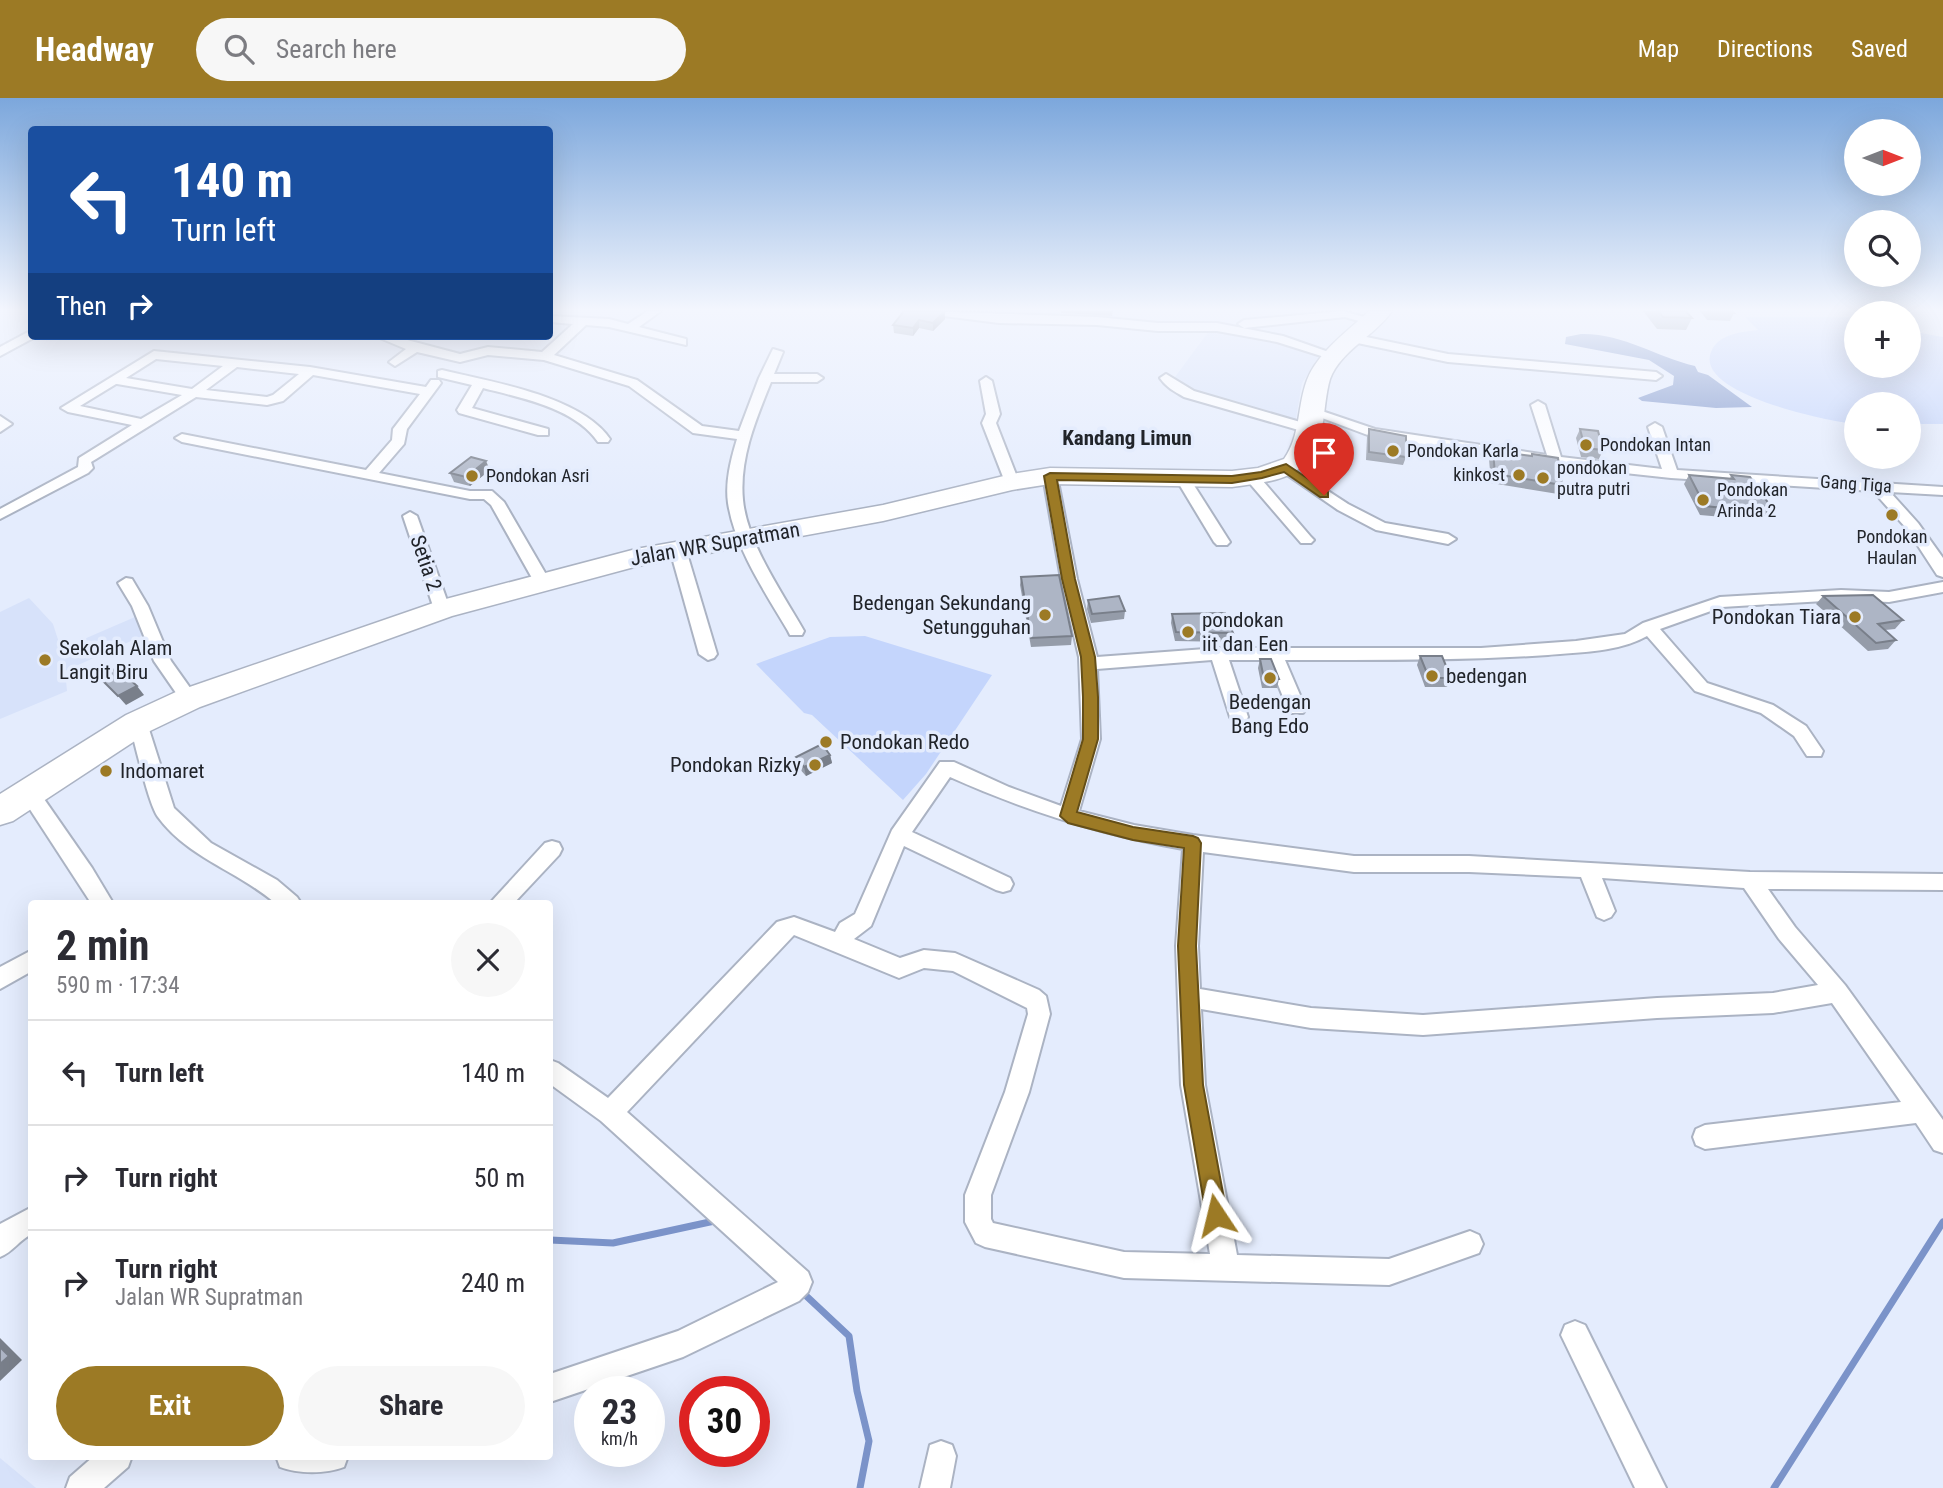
<!DOCTYPE html>
<meta charset="utf-8">
<style>
:root{--surface:#fff;--page:#f7f7f7;--text:#2b2b33;--muted:#7c7c81;--line:#e1e1e2;--accent:#9c7a25}
body{margin:0;font-family:"Roboto Condensed",sans-serif;background:var(--page);color:var(--text);height:100vh;display:flex;flex-direction:column;font-size:26px;white-space:nowrap}
*{box-sizing:border-box;margin:0}
p{font-size:23px;color:var(--muted)}
.icon{flex:none;width:38px;height:38px;fill:none;stroke:currentColor;stroke-width:2;stroke-linecap:round;stroke-linejoin:round}
.map{position:relative;flex:1;overflow:hidden}
.drawer{position:absolute;left:28px;top:802px;width:525px;height:560px;display:flex;flex-direction:column;background:var(--surface);border-radius:7px;box-shadow:0 7px 28px #0002}
.drawer>*{flex:none}
.guide{position:absolute;left:28px;top:28px;width:525px;height:214px;border-radius:7px;box-shadow:0 7px 28px #0002;background:#1a4fa0;color:#fff;overflow:hidden}
.needle{width:46px;rotate:90deg}
.controls{position:absolute;left:1844px;top:21px;display:grid;gap:14px}
.controls a{display:grid;place-items:center;width:77px;height:77px;border-radius:50%;background:var(--surface);box-shadow:0 7px 28px #0002;font-size:35px}
.speed{position:absolute;left:574px;top:1278px;display:flex;gap:14px;font-size:35px;font-weight:700;text-align:center}
.speed>*{display:grid;place-content:center;width:91px;height:91px;border-radius:50%;background:var(--surface);box-shadow:0 7px 28px #0002;line-height:1}
.speed small{font-size:18px;font-weight:400}
.speed .limit{border:10px solid #d22;background:#fff;color:#111}
.pin{position:absolute;display:grid;place-items:center;width:60px;height:60px;color:#fff;margin:-72px -30px;border-radius:50% 50% 50% 0;rotate:-45deg;box-shadow:0 0 7px #0007}
.pin .icon{rotate:45deg}
.me{position:absolute;width:77px;margin:-38px;rotate:350deg;stroke-linejoin:round;filter:drop-shadow(0 0 5px #0008)}
.turn{display:flex;align-items:center;gap:24px;height:147px;padding:0 28px;font-size:32px}
.turn .icon{width:91px;height:91px;stroke-width:2.5}
.turn b{display:block;font-size:49px;line-height:60px}
.then{display:flex;align-items:center;height:66px;padding:0 28px;background:#0003;gap:14px;font-size:26px}
.round{display:grid;place-items:center;flex:none;width:74px;height:74px;border-radius:37px;background:var(--page)}
.overview{display:flex;align-items:center;justify-content:space-between;height:119px;padding:0 28px}
h1{font-size:42px;font-weight:700;line-height:52px}
.primary-button{display:flex;gap:14px;margin-top:auto;padding:14px 28px}
.primary-button a{flex:1;height:80px;border-radius:42px;background:var(--accent);color:#fff;font-size:28px;font-weight:700;line-height:80px;text-align:center}
.primary-button a+a{background:var(--page);color:var(--text)}
ul{padding:0;list-style:none}
li{display:flex;align-items:center;gap:21px;height:105px;padding:0 28px;border-top:2px solid var(--line)}
li div{flex:1}
li b{display:block;font-size:26px}
li em{font-style:normal}
header{display:flex;align-items:center;gap:42px;box-sizing:border-box;height:98px;padding:0 35px;background:var(--accent);color:#fff}
header strong{font-size:33px}
nav{display:flex;gap:38px;margin-inline-start:auto;font-size:24px}
.search{width:490px;height:63px;background:var(--page);display:flex;align-items:center;gap:18px;box-sizing:border-box;padding:0 24px;border-radius:38px;color:var(--muted);font-size:26px}
.map>svg:first-child{display:block}
.built{fill:#d7e2fa}
.green{fill:#c4d5fc}
.water{fill:#7b93c9}
.lines{fill:none;stroke-linecap:round;stroke-linejoin:round}
.stream{stroke:#7b93c9;stroke-width:7}
.street-casing{stroke:#abb3c3;stroke-width:4}
.highway-casing{stroke:#abb3c3;stroke-width:3}
.street{fill:#fff;fill-rule:evenodd}
.highway{fill:#fff;fill-rule:evenodd}
.wall{fill:#959ca9}
.shaded-wall{fill:#797f8a}
.building{fill:#adb5c5;stroke:#797f8a;stroke-width:2}
.route{fill:#9c7a25;stroke:#654f18;stroke-width:2}
.poi-dot{fill:#9c7a25;stroke:#e4ecfd;stroke-width:2.5}
.labels{text-anchor:middle;stroke-width:7;stroke-linejoin:round;paint-order:stroke}
.far-poi-label{font-size:18px;fill:#21242a;stroke:#e4ecfd;text-anchor:start}
.far-street-label{font-size:18px;fill:#21242a;stroke:#e4ecfd}
.far-quarter-label{font-size:21px;font-weight:bold;fill:#21242a;stroke:#e4ecfd}
.street-label{font-size:21px;fill:#21242a;stroke:#e4ecfd}
.poi-label{font-size:21px;fill:#21242a;stroke:#e4ecfd;text-anchor:start}
</style>
<header>
<strong>Headway</strong>
<div class="search"><svg class="icon" aria-label="search" viewBox="0 0 24 24"><circle cx="10" cy="10" r="6"/><path d="M15 15l6 6"/></svg>Search here</div>
<nav><a>Map</a><a>Directions</a><a>Saved</a></nav>
</header>
<div class="map">
<svg width="1943" height="1390" viewBox="0 0 1943 1390">
<rect width="100%" height="100%" fill="#e4ecfd"/>
<g class="built">
<path d="M1212,229l111,26 -21,30 -7,41 -111,-35 -12,-8z"/>
<path d="M29,500l24,26 8,25 74,-32 7,19 -77,35 2,20 -67,28v-107z"/>
<path d="M0,1360l36,30h-36z"/>
</g>
<g class="green">
<path d="M1745,219h112v49h52v-35l34,6v87h-34v-20h-52v20c-26,-2 -163,-30 -146,-72 7,-18 30,-20 47,-22z"/>
<path d="M865,538l127,39 -66,99 -23,26 -91,-85 -8,-2 -48,-49 74,-27z"/>
</g>
<path class="water" d="M1581,236c42,-1 75,23 114,32l3,6 10,3 44,32 -36,1 -74,-7 -4,-3 35,-13 1,-9 -25,-16 -84,-16 1,-7z"/>
<g class="lines">
<g class="stream">
<path d="M550,1142l63,3 106,-23"/>
<path d="M802,1194l47,44 8,55 12,50 -9,47"/>
<path d="M1774,1390l169,-266"/>
</g>
<g class="street-casing">
<g id="street">
<path d="M648,213h13l-22,16 47,12v6l-77,-18 -23,-2 -32,30 83,25 65,46 37,5 20,-53 14,-29 10,3 -9,22h43l6,4 -6,4h-46c-15,37 -32,77 -28,118 4,43 40,94 61,131l-2,4h-12l-2,-4c-23,-39 -53,-83 -60,-128 -3,-21 3,-44 9,-64l-44,-6 -64,-47 -85,-26 -56,-5 -28,7 -43,-10 -22,14 -6,-4 17,-13 -31,-13h17l68,18 28,-7 54,5 31,-28 -23,-2v-6l59,3 19,5z"/>
<path d="M922,213l175,6 61,6h59l66,13 57,20 -6,4 -57,-18 -60,-11h-59l-61,-6 -98,-2 -71,-9z"/>
<path d="M1343,213l32,9 -6,4 -24,-7 -101,11 -6,-4 6,-4z"/>
<path d="M28,234h4v4h5l-37,20v-9z"/>
<path d="M1352,236l96,20 208,18 6,4 -6,4 -208,-18 -100,-21v-6z"/>
<path d="M154,253l156,16 116,20 5,-7h8l2,3 -34,46 -3,15 -25,29 91,18h22l12,11 47,81 -8,5 -6,-1 -46,-82 -7,-6h-14l-288,-57 -7,-4 7,-4 184,36 26,-30 1,-11 27,-35 -107,-19 -30,26 -16,4 -71,-8 -100,62 -5,3 2,6 -5,5 -88,46v-10l78,-42 1,-9 53,-33 -64,-13 -7,-4zM156,261l67,7 -31,23 -66,-11zM237,269l62,7 -26,21 -6,2 -61,-7zM116,286h1l65,11 -41,24 -61,-13z"/>
<path d="M442,272c49,12 139,26 168,69l-2,3h-10c-23,-34 -77,-44 -115,-54l-11,20 76,21v6h-10l-79,-22 -2,-3 15,-25 -34,-8v-6z"/>
<path d="M1166,276l28,17 120,35 2,3 -7,4 -125,-36c-10,-6 -17,-9 -24,-19z"/>
<path d="M986,279l6,4 8,33 -4,9 23,59 -2,3 -5,1 -7,-4 -23,-59 4,-9 -6,-33z"/>
<path d="M1538,303l7,4 16,52 101,12 -14,-42 7,-4 7,4 15,43 266,17v8l-53,-3 28,31 25,35v19l-6,-2 -30,-46 -34,-38 -202,-13 -83,-9 -215,-32 -67,-25 7,-4 62,21 172,26 -16,-50z"/>
<path d="M0,318l12,8 -12,8z"/>
<path d="M1285,365l63,41 37,19 63,11 8,5 -8,5 -72,-14 -38,-20 -58,-40v-6z"/>
<path d="M1050,374l7,4 20,103 20,78 122,-9h262l95,-7 49,-7 18,-11 77,-26 121,-7 48,2 54,-10v10l-54,10 -48,-2 -119,7 -62,22 47,54 66,22 33,21 17,25 -2,5h-14l-13,-20 -33,-23 -66,-22 -48,-55c-28,16 -67,16 -99,19 -87,6 -175,5 -263,5l21,49 -3,4h-12l-3,-4 -20,-49h-39l19,57 -3,5h-12l-3,-5 -18,-57 -115,9 3,70 -21,72 55,14 59,10 161,21h115l281,16 193,2v16l-175,-1 27,38 50,58 98,135v33l-9,-3 -18,-27 -211,26 -9,-4 -3,-8 3,-8 9,-4 196,-23 -69,-99 -59,10 -116,5 -234,17 -112,-7 -110,-19 4,76 32,170 152,4 81,-28 9,4 4,9 -4,9 -90,32 -265,-7 -139,-31 -9,-4 -11,-21v-27l40,-103 23,-78 -1,-6 -74,-37 -29,-3 -25,10 -105,-43 -167,177 181,160 4,10 -4,10 -9,9 -116,56 -133,45v-28l128,-43 100,-49 -177,-161 -51,-37v-24l8,3 50,35 169,-176 17,-5 41,15 5,-9 15,-9 37,-84 48,-68h14l55,25 52,19 21,-67 -3,-82 -18,-78 -18,-103zM950,679c76,34 151,58 233,72l-7,97 5,139 29,169 -86,-2 -131,-29 -2,-4v-24l38,-103 21,-78 -4,-18 -7,-6 -84,-37 -31,-3 -24,8 -46,-19 17,-13 33,-80 92,44 7,2 7,-2 3,-6 -3,-6 -98,-46zM1203,754l151,20h115l112,5 16,40 7,3 7,-3 4,-6 -13,-33 142,10 35,51 39,46 -45,8 -116,5 -234,17 -112,-7 -111,-19 -2,-43z"/>
<path d="M1251,374l5,1 55,64 3,3 -3,3h-10l-55,-64 -2,-3z"/>
<path d="M1183,377l7,4 40,63 -3,3h-10l-3,-3 -38,-63z"/>
<path d="M410,414l7,4 33,93 -2,4h-12l-2,-4 -31,-93z"/>
<path d="M678,447l8,5 31,104 -3,4 -6,2 -9,-6 -29,-104z"/>
<path d="M126,480l6,1 16,27 23,55 27,38 -3,4h-12l-29,-42 -22,-55 -14,-23z"/>
<path d="M138,619l6,1 3,5 27,85 37,35 66,37 20,17 4,6h-26c-37,-32 -87,-45 -117,-86 -10,-14 -23,-75 -29,-94l3,-5z"/>
<path d="M28,686l7,2 57,82 21,35h-22l-73,-112 3,-5z"/>
<path d="M552,743l7,2 3,6 -3,6 -45,48h-24l55,-60z"/>
<path d="M32,852v21l-32,18v-22z"/>
<path d="M32,1109v27c-13,6 -19,18 -32,23v-33z"/>
<path d="M1575,1223l10,4 81,163h-31l-74,-153 4,-10z"/>
<path d="M941,1343l11,4 4,11 -6,32h-30l10,-43z"/>
<path d="M94,1358h38l-4,11 -24,21h-38l4,-11z"/>
<path d="M276,1358h72l-4,11c-18,7 -46,7 -64,0z"/>
</g>
</g>
<g class="highway-casing">
<path id="highway" d="M1369,213h23c-17,25 -51,39 -62,68 -4,13 -5,30 -7,43 -11,57 -41,58 -91,65l-182,-3 -38,6 -129,31 -245,45 -186,50 -252,91 -50,24 -137,90 -13,4v-31l126,-79 52,-24 264,-91 194,-51 247,-44 129,-31 38,-6 182,3 26,-3 26,-9c17,-24 13,-53 23,-79 11,-28 41,-49 62,-69z"/>
</g>
<use href="#street" class="street"/>
<use href="#highway" class="highway"/>
</g>
<g class="wall">
<path d="M904,213l41,8 -12,12 -14,-3 -6,8 -19,-3 -1,-8z"/>
<path d="M1061,213h52l-1,5 -51,-3z"/>
<path d="M1643,213h43l6,7 -6,12 -29,-1z"/>
<path d="M1700,213h32l2,2 -4,8 -23,-1z"/>
<path d="M1369,331l37,28 -3,8 -37,-5 1,-23z"/>
<path d="M1580,331l23,21 -4,9 -18,-2 -5,-19z"/>
<path d="M1493,353l38,5 1,-2 30,31 -4,9 -67,-11 -2,-24z"/>
<path d="M490,372l-20,16 -16,-4 -4,-9z"/>
<path d="M1689,377l41,4 1,-4 40,32 -6,9 -16,-1 -3,4 -46,-4 -16,-31z"/>
<path d="M1021,479l51,59 -1,9 -40,2 -11,-62z"/>
<path d="M1823,498l80,24 -8,9 -10,1 11,10 -8,9 -20,2 -52,-47z"/>
<path d="M1088,502l37,11 -1,8 -33,4 -4,-14z"/>
<path d="M1172,516l61,19 -3,9 -55,-1 -4,-18z"/>
<path d="M1420,558l31,22 -4,9h-22l-8,-22z"/>
<path d="M1260,561l19,20 -2,9h-15l-4,-20z"/>
<path d="M830,657l2,8 -26,13 -9,-10 -1,-9z"/>
</g>
<g class="shaded-wall">
<path d="M945,213v8l-12,12v-8z"/>
<path d="M919,222v8l-6,8v-8z"/>
<path d="M486,363l4,9 -20,16 -4,-9z"/>
<path d="M137,588l7,9 -18,10 -8,-9z"/>
<path d="M830,657l2,8 -26,13 -2,-9z"/>
<path d="M0,1240l22,22 -22,21z"/>
</g>
<g class="building">
<path d="M904,213h41l-12,12 -14,-3 -6,8 -20,-3z"/>
<path d="M1658,213h28l6,7 -29,-1z"/>
<path d="M1710,213h22l2,2 -23,-1z"/>
<path d="M1369,331l37,7v21l-37,-5z"/>
<path d="M1580,331l18,2 5,19 -18,-2z"/>
<path d="M1493,353l39,5v-2l26,4 4,27 -67,-11z"/>
<path d="M471,359l15,4 -20,16 -16,-4z"/>
<path d="M1689,377l45,4 -3,-4 19,2 21,30 -23,-1 3,5 -46,-5z"/>
<path d="M1059,477l13,61 -41,2 -10,-61z"/>
<path d="M1873,497l30,25 -25,4 18,16 -20,3 -53,-47z"/>
<path d="M1119,498l6,15 -33,3 -4,-14z"/>
<path d="M1225,515l8,20 -57,-1 -4,-18z"/>
<path d="M1420,558h22l9,22h-22z"/>
<path d="M1260,561h11l8,20h-15z"/>
<path d="M117,570l20,18 -19,10 -19,-19z"/>
<path d="M822,646l8,11 -26,12 -8,-10z"/>
<path d="M0,1249l9,9 -9,8z"/>
</g>
<linearGradient id="sky" x2="0" y2="1"><stop stop-color="#7ca7dc"/><stop offset="0.52" stop-color="#f3f6fe"/><stop offset="1" stop-color="#f3f6fe" stop-opacity="0"/></linearGradient>
<rect width="1943" height="407" fill="url(#sky)"/>
<path class="route" d="M1286,366l42,28v5h-8l-36,-25 -22,6 -30,5 -175,-3 18,99 20,78 3,40v42l-21,73 56,15 60,9 5,2 3,5 -5,103 7,139 24,130 -3,8 -8,3 -7,-3 -3,-8 -22,-130 -6,-139 6,-98 -51,-8 -65,-17 -8,-7 23,-77v-42l-2,-40 -19,-78 -18,-103 6,-3 182,3 29,-4z"/>
<g class="poi-dot">
<circle cx="1586" cy="347" r="7"/>
<circle cx="1393" cy="353" r="7"/>
<circle cx="1519" cy="377" r="7"/>
<circle cx="472" cy="378" r="7"/>
<circle cx="1543" cy="380" r="7"/>
<circle cx="1703" cy="402" r="7"/>
<circle cx="1892" cy="417" r="7"/>
<circle cx="1045" cy="517" r="7"/>
<circle cx="1855" cy="519" r="7"/>
<circle cx="1188" cy="534" r="7"/>
<circle cx="45" cy="562" r="7"/>
<circle cx="1432" cy="578" r="7"/>
<circle cx="1270" cy="580" r="7"/>
<circle cx="826" cy="644" r="7"/>
<circle cx="815" cy="667" r="7"/>
<circle cx="106" cy="673" r="7"/>
</g>
<g class="labels">
<g class="far-poi-label">
<text x="1600" y="353">Pondokan Intan</text>
<text x="1407" y="359">Pondokan Karla</text>
<text x="1557" y="376">pondokan<tspan x="1557" dy="21">putra putri</tspan></text>
<text x="1505" y="383" text-anchor="end">kinkost</text>
<text x="486" y="384">Pondokan Asri</text>
<text x="1717" y="398">Pondokan<tspan x="1717" dy="21">Arinda 2</tspan></text>
<text x="1892" y="445" text-anchor="middle">Pondokan<tspan x="1892" dy="21">Haulan</tspan></text>
</g>
<g class="far-street-label">
<text transform="translate(1856 386) rotate(4)" y="6">Gang Tiga</text>
</g>
<g class="far-quarter-label">
<text x="1127" y="347">Kandang Limun</text>
</g>
<g class="street-label">
<text transform="translate(715 446) rotate(-10)" y="7">Jalan WR Supratman</text>
<text transform="translate(426 465) rotate(71)" y="7">Setia 2</text>
</g>
<g class="poi-label">
<text x="1031" y="512" text-anchor="end">Bedengan Sekundang<tspan x="1031" dy="24">Setungguhan</tspan></text>
<text x="1841" y="526" text-anchor="end">Pondokan Tiara</text>
<text x="1202" y="529">pondokan<tspan x="1202" dy="24">iit dan Een</tspan></text>
<text x="59" y="557">Sekolah Alam<tspan x="59" dy="24">Langit Biru</tspan></text>
<text x="1446" y="585">bedengan</text>
<text x="1270" y="611" text-anchor="middle">Bedengan<tspan x="1270" dy="24">Bang Edo</tspan></text>
<text x="840" y="651">Pondokan Redo</text>
<text x="801" y="674" text-anchor="end">Pondokan Rizky</text>
<text x="120" y="680">Indomaret</text>
</g>
</g>
</svg>
<div class="controls">
<a><svg class="needle" viewBox="-14 -14 28 28"><path d="M0-13l5 13h-10z" fill="#e53935"/><path d="M0 13l5-13h-10z" fill="#7c7c81"/></svg></a>
<a><svg class="icon" aria-label="search" viewBox="0 0 24 24"><circle cx="10" cy="10" r="6"/><path d="M15 15l6 6"/></svg></a>
<a>+</a>
<a>−</a>
</div>
<div class="speed"><div>23<small>km/h</small></div><div class="limit">30</div></div>
<div class="pin" style="left:1324px;top:397px;background:#d93025"><svg class="icon" aria-label="arrive" viewBox="0 0 24 24"><path d="M6 21V4h12l-3 4 3 4H6"/></svg></div>
<svg class="me" style="left:1216px;top:1117px" viewBox="-20 -20 40 40"><path d="M0-17L14 15 0 8-14 15z" fill="#9c7a25" stroke="#fff" stroke-width="4"/></svg>
<div class="guide">
<div class="turn"><svg class="icon" aria-label="left" viewBox="0 0 24 24"><path d="M17 20v-9H6M10 6l-5 5 5 5"/></svg><div><b>140 m</b>Turn left</div></div>
<div class="then">Then<svg class="icon" aria-label="right" viewBox="0 0 24 24"><path d="M7 20v-9h11M14 6l5 5-5 5"/></svg></div>
</div>
<section class="drawer">
<div class="overview"><div><h1>2 min</h1><p>590 m · 17:34</p></div><a class="round"><svg class="icon" aria-label="close" viewBox="0 0 24 24"><path d="M6 6l12 12M18 6L6 18"/></svg></a></div>
<ul>
<li><svg class="icon" aria-label="left" viewBox="0 0 24 24"><path d="M17 20v-9H6M10 6l-5 5 5 5"/></svg><div><b>Turn left</b></div><em>140 m</em></li>
<li><svg class="icon" aria-label="right" viewBox="0 0 24 24"><path d="M7 20v-9h11M14 6l5 5-5 5"/></svg><div><b>Turn right</b></div><em>50 m</em></li>
<li><svg class="icon" aria-label="right" viewBox="0 0 24 24"><path d="M7 20v-9h11M14 6l5 5-5 5"/></svg><div><b>Turn right</b><p>Jalan WR Supratman</p></div><em>240 m</em></li>
</ul>
<div class="primary-button"><a>Exit</a><a>Share</a></div>
</section>
</div>
